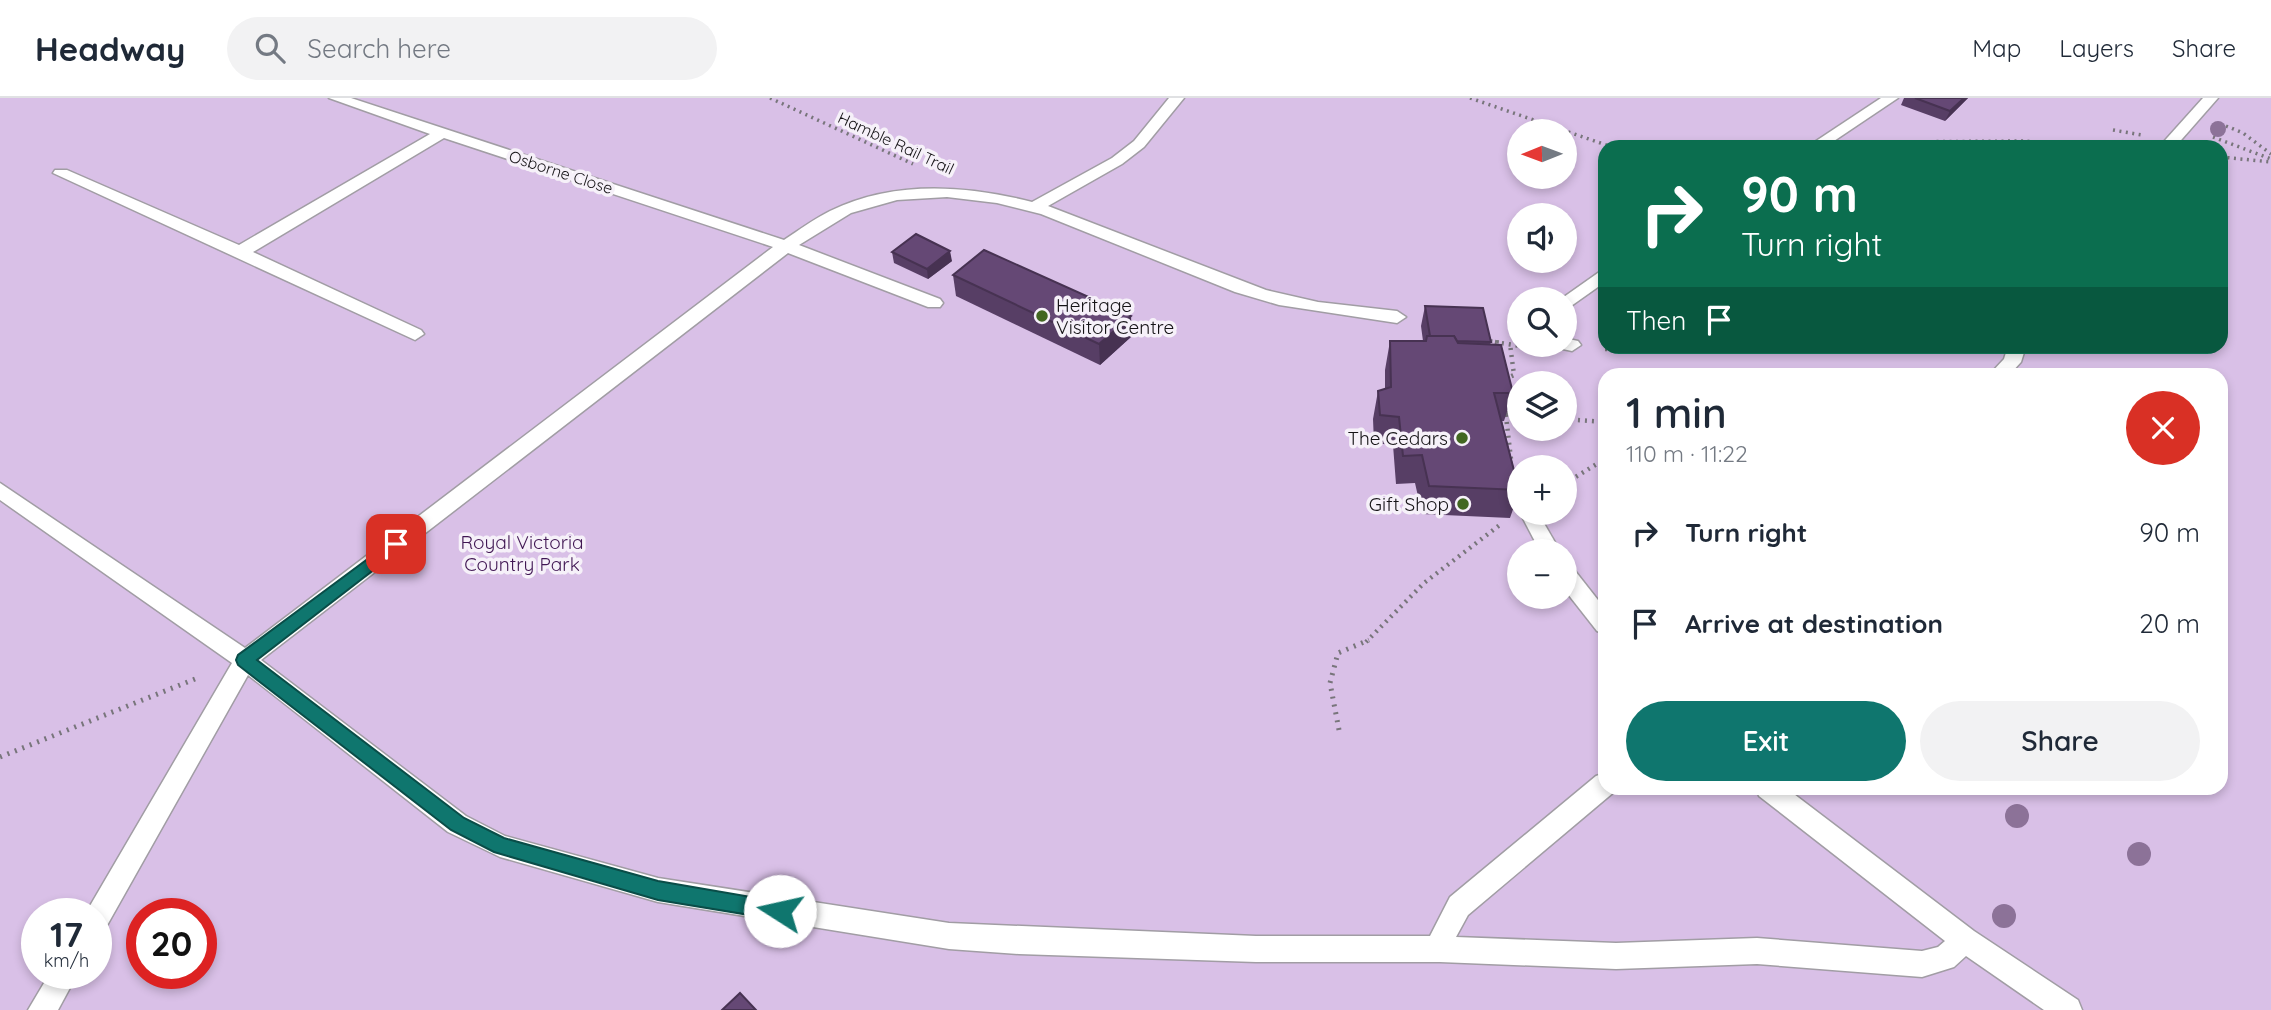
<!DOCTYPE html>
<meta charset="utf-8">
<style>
:root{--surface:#fff;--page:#f2f2f3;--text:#1f2937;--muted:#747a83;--line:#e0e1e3;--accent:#0f766e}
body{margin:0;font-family:Quicksand,sans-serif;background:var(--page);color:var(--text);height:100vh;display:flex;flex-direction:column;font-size:26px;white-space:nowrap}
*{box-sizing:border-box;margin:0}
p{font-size:23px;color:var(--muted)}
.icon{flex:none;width:38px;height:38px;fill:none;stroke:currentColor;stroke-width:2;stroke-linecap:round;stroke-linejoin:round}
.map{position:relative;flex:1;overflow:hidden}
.drawer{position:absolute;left:1598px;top:270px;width:630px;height:427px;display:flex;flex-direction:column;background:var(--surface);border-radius:21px;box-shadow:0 4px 10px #0003}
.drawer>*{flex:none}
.top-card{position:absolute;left:1598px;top:42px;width:630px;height:214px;border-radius:21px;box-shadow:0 4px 10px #0003;background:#0b6e4f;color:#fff;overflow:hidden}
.needle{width:46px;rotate:269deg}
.tools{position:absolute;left:1507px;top:21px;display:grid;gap:14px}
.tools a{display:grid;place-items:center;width:70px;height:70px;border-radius:50%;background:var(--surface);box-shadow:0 4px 10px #0003;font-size:35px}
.speed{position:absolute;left:21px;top:800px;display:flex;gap:14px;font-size:35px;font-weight:700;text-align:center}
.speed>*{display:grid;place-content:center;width:91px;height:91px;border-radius:50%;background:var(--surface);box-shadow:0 4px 10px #0003;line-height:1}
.speed small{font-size:18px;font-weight:400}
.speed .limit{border:10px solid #d22;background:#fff;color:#111}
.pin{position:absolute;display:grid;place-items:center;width:60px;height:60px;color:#fff;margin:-30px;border-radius:14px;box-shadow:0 4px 10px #0006}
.me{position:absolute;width:77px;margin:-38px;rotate:280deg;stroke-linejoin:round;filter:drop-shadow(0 0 5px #0008)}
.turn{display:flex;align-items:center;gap:24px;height:147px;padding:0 28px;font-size:32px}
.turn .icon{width:91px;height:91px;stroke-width:2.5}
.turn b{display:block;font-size:49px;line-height:60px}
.then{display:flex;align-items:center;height:66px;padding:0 28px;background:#0003;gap:14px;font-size:26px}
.round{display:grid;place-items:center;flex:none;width:74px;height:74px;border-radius:37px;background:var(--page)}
.overview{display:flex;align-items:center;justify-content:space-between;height:119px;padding:0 28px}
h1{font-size:42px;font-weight:600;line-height:52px}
.cta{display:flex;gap:14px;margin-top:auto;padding:14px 28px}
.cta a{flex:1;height:80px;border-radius:42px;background:var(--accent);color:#fff;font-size:28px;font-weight:600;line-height:80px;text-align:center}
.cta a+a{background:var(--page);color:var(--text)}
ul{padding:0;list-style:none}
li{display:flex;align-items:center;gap:21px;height:91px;padding:0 28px}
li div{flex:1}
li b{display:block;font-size:26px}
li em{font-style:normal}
header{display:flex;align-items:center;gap:42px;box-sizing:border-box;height:98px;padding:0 35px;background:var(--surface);border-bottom:2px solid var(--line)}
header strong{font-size:33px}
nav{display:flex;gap:38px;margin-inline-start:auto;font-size:24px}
.search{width:490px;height:63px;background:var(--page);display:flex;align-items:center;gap:18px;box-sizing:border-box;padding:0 24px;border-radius:38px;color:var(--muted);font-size:26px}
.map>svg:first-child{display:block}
.green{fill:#d9c0e7;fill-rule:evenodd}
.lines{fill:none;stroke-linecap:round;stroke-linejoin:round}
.lane-casing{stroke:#a19da4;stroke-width:3}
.path-far2{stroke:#78757b;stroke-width:3.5;stroke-dasharray:2 4.5;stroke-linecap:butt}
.path-far1{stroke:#78757b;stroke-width:4.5;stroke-dasharray:2 5;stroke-linecap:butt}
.path{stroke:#78757b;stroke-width:5;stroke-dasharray:2 6;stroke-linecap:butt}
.lane{fill:#fff;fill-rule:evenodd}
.tree{fill:#8c7298}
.wall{fill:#573e65}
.shaded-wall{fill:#473252}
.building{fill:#654875;stroke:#473252;stroke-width:2}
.route{fill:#0f766e;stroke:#0a4d48;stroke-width:2}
.poi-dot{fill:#426721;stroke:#f6f1f9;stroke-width:2.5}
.labels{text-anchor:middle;stroke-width:7;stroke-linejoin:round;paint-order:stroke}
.far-street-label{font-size:16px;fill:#151316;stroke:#f6f1f9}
.poi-label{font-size:19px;fill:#151316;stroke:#f6f1f9;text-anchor:end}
.park-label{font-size:19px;fill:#401653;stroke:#f6f1f9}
</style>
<header>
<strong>Headway</strong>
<div class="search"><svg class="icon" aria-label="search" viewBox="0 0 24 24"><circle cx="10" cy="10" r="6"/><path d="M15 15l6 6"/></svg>Search here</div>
<nav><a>Map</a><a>Layers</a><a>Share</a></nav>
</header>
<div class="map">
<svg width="2271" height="912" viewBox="0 0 2271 912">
<rect width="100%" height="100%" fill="#e8e3ec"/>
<path class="green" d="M0,0h2271v912h-2271zM1519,33h45v46h-45zM1605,49h616v199h-616zM1519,117h45v46h-45zM1519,201h45v46h-45zM1605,276h616v414h-616zM1519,285h45v46h-45zM1519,369h45v46h-45zM1519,453h45v46h-45zM37,816h59v59h-59zM142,816h59v59h-59z"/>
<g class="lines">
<g class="lane-casing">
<g id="lane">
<path d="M329,0h22l433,142c15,-10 30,-21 46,-29 63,-31 136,-26 202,-9l80,-44 22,-17 35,-43h15l-40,49 -22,17 -74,42 218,84 52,12 79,9 9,6 -9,6 -118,-18 -44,-13 -194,-78 -44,-11 -50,-6 -50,3 -46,13 -52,32 141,54 3,4 -3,4h-12l-140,-54 -527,407 205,156 39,20 153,42 291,45 307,13h174l20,-39 146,-121 9,-3v15h10l-1,4 -146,123 -12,22 160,6 141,-5 165,13 16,-4 7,-6 -186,-145 -3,-8h30l188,143 104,69 4,10h-38l-78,-54 -12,11 -32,10 -165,-13 -141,5 -176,-7h-184l-237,-8 -70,-5 -291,-47 -158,-45 -52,-25 -200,-157 -143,254 -9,3v-18h-10l1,-3 145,-248 -232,-163v-17l245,165 528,-401 -329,-109 -191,114 168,78 3,4 -9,6 -362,-167 2,-3h12l172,75 191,-111z"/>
<path d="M1881,0h17l-73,49h-18z"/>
<path d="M2203,0h15l-43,49h-16z"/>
<path d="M1605,170v14l-41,29v-12h-3z"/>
<path d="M1564,240l14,3 3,4 -9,6 -14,-3 -3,-3h9z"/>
<path d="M2008,248h18l-5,16 -11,12h-20l14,-15z"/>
<path d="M1519,413l19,2 22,38h-20z"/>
<path d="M1564,467l8,2 33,42v25l-8,-3 -33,-42z"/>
<path d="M50,875h28l-20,37h-30z"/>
</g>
</g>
<g class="path-far2">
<path d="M770,0l143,66"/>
<path d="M1470,0l142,49"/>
<path d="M2226,28l17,7 28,21"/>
<path d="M2113,32l29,5"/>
<path d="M2213,39l58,22"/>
<path d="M1878,44l144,-1 92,6"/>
<path d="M2221,59l50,5"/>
<path d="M1484,242l15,2"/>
</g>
<g class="path-far1">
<path d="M1488,243l46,7"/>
<path d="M1605,251l142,-3"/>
<path d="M1505,281l9,-4 -4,-31"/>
<path d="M1505,310l6,51"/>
<path d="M1506,315l13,2"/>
<path d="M1564,321l41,3"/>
<path d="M1564,386l41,-25"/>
<path d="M1366,544l58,-59 77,-59"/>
</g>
<g class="path">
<path d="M1339,632l-9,-47 8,-30 31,-13"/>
<path d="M0,659l195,-78"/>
</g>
<use href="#lane" class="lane"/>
</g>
<g class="tree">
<circle cx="2218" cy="31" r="8"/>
<circle cx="2017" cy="718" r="12"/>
<circle cx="2139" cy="756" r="12"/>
<circle cx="2004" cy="818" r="12"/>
</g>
<g class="wall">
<path d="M1904,0h64l-23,23 -44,-16z"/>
<path d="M892,154l60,9 -24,18 -34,-16z"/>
<path d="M953,177l179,61 -32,29 -144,-69z"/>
<path d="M1425,208l66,36 -1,3 23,48 -9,28h-2l17,67v4l-9,26 -88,-4 -7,-31 -19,1 -3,-39 -19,-2 -1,-24 5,-28 7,-2v-19l5,-29h33l-2,-15z"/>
</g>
<g class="shaded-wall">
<path d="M1964,0h4l-23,23 5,-10z"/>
<path d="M950,153l2,10 -24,18 -1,-10z"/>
<path d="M1131,218l1,20 -32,29 -1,-21z"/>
</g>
<g class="building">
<path d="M1915,0h49l-14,13z"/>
<path d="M916,136l34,17 -23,18 -35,-17z"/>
<path d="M984,152l147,66 -32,28 -146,-69z"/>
<path d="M1425,208l58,2 8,34 -34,-1 -3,-5h-24z"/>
<path d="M1427,238h27l4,7 43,2 12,48h-19l25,97 -90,-4 -7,-31 -19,1 -4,-39 -19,-2 -2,-24 13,-4 -1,-46h36z"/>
<path d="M740,895l16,17h-34z"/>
</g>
<path class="route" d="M396,440l8,6 -2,4 -145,112 207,158 40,20 154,43 122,21 7,2 3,7 -3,6 -7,3 -122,-20 -164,-48 -43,-22 -213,-165 -2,-5 2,-5z"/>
<g class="poi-dot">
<circle cx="1042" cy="218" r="7"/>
<circle cx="1462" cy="340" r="7"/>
<circle cx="1463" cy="406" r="7"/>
</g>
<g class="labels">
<g class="far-street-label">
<text transform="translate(896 45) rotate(25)" y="6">Hamble Rail Trail</text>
<text transform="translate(561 74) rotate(18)" y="6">Osborne Close</text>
</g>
<g class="poi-label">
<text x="1056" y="214" text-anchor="start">Heritage<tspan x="1056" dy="22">Visitor Centre</tspan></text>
<text x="1448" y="347">The Cedars</text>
<text x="1449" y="413">Gift Shop</text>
</g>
<g class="park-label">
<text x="522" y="451">Royal Victoria<tspan x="522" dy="22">Country Park</tspan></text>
</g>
</g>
</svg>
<div class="tools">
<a><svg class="needle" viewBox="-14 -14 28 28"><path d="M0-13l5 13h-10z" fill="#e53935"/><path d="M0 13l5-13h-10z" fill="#747a83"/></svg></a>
<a><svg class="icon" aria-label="sound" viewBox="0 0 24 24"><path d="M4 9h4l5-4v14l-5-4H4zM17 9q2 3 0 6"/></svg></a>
<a><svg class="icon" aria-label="search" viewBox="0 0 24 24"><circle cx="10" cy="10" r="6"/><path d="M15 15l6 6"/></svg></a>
<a><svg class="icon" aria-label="layers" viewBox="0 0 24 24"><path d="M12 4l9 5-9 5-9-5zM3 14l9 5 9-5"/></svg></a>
<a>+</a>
<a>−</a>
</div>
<div class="speed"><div>17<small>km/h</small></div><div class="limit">20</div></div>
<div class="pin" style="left:396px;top:446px;background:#d93025"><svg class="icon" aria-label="arrive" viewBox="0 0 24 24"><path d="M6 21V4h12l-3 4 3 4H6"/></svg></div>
<svg class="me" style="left:780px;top:813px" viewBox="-20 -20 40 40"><circle r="19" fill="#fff"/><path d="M0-13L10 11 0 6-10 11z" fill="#0f766e"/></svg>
<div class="top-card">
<div class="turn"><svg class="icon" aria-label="right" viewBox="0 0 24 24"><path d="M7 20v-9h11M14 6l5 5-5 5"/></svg><div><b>90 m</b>Turn right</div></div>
<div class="then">Then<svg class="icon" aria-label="arrive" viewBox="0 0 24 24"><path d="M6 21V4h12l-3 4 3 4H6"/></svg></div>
</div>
<section class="drawer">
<div class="overview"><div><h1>1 min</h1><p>110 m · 11:22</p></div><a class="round" style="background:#d93025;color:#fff"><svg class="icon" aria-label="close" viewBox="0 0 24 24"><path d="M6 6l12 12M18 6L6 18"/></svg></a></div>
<ul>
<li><svg class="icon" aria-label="right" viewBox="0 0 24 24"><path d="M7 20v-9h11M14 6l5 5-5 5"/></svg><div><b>Turn right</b></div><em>90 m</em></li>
<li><svg class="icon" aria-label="arrive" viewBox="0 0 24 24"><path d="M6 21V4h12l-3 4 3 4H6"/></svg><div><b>Arrive at destination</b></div><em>20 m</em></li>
</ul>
<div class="cta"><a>Exit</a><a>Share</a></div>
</section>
</div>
